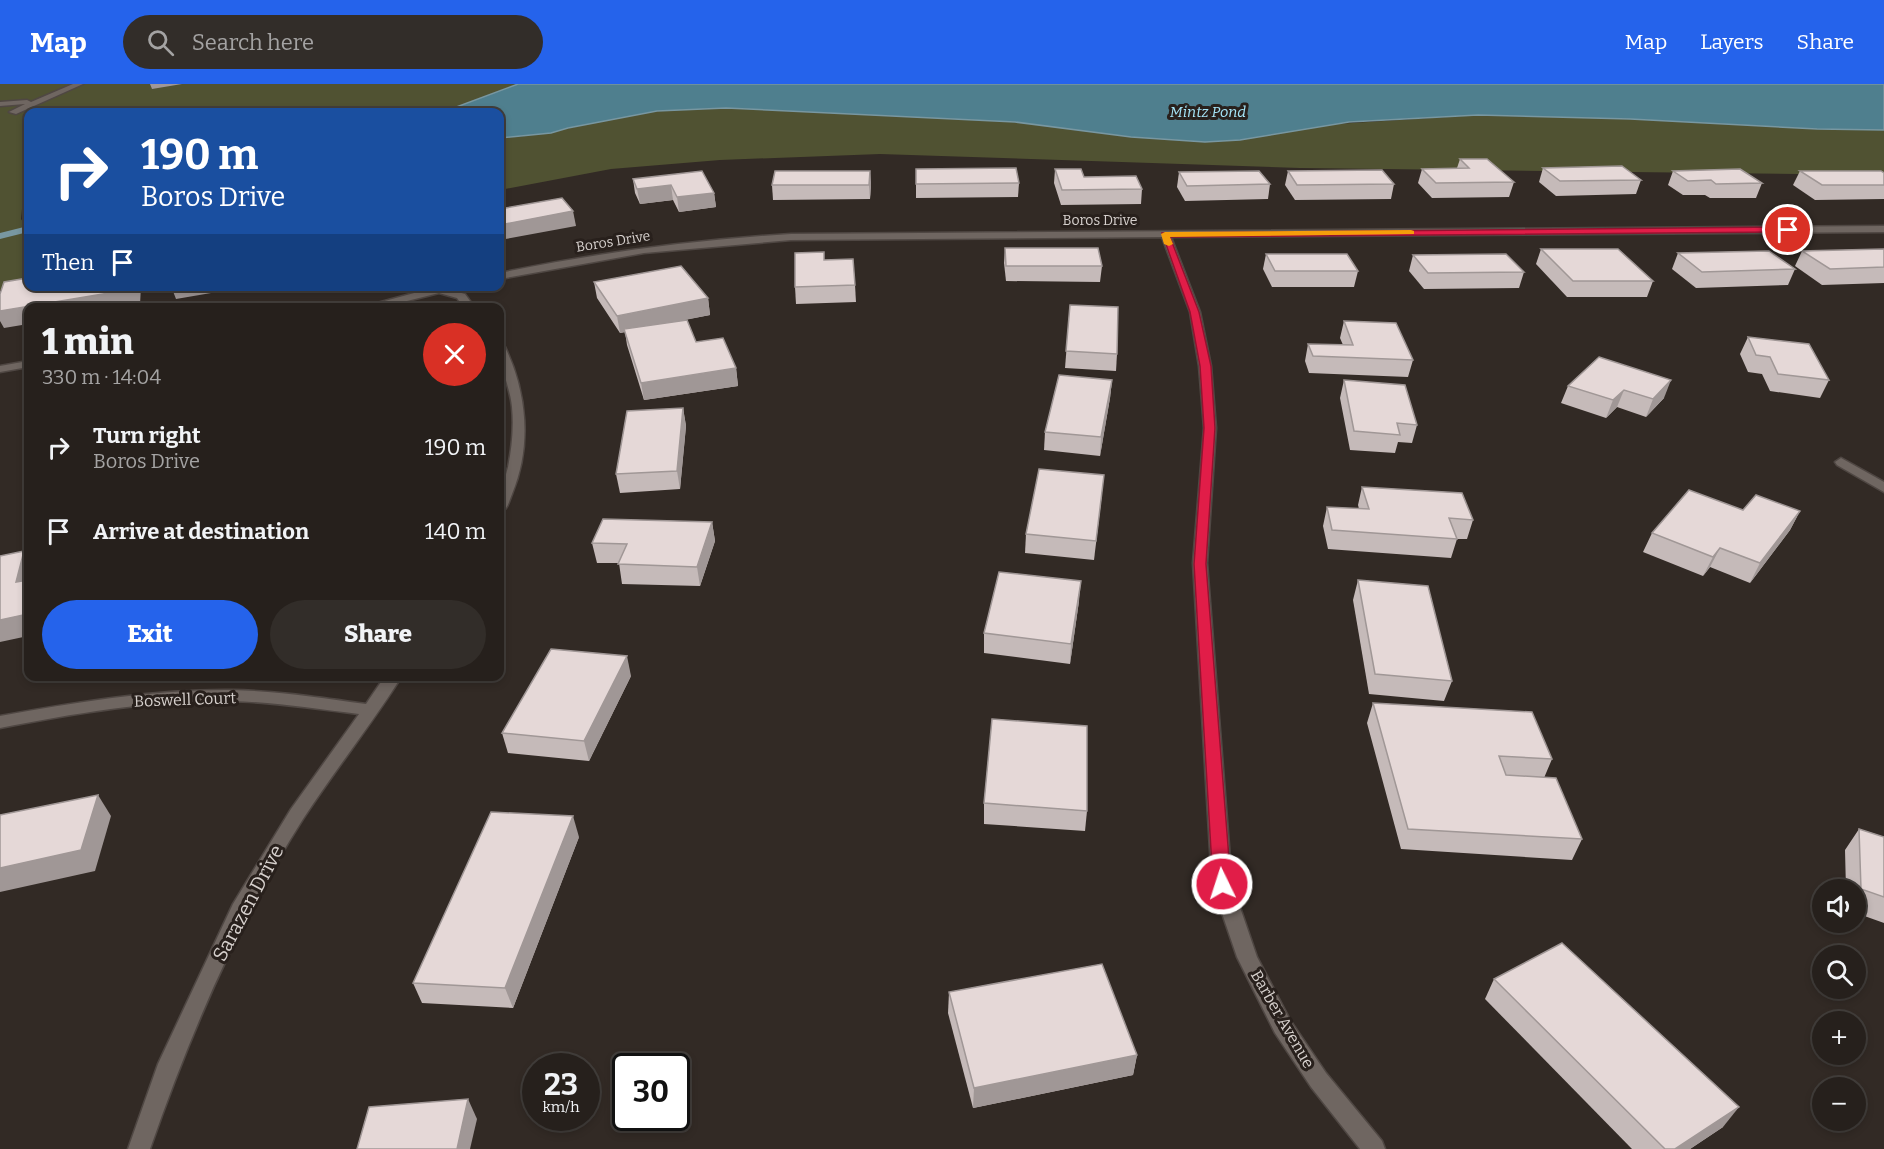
<!DOCTYPE html>
<meta charset="utf-8">
<style>
:root{--surface:#26201c;--page:#322d29;--text:#f1f3f6;--muted:#a4a3a3;--line:#423e3b;--accent:#2563eb}
body{margin:0;font-family:Bitter,serif;background:var(--page);color:var(--text);height:100vh;display:flex;flex-direction:column;font-size:22px;white-space:nowrap}
*{box-sizing:border-box;margin:0}
p{font-size:20px;color:var(--muted)}
.icon{flex:none;width:33px;height:33px;fill:none;stroke:currentColor;stroke-width:2;stroke-linecap:round;stroke-linejoin:round}
.map{position:relative;flex:1;overflow:hidden}
.details{position:absolute;left:24px;top:219px;width:480px;height:378px;display:flex;flex-direction:column;background:var(--surface);border-radius:12px;box-shadow:0 3px 9px #0003,0 0 0 2px var(--line)}
.details>*{flex:none}
.guide{position:absolute;left:24px;top:24px;width:480px;height:183px;border-radius:12px;box-shadow:0 3px 9px #0003,0 0 0 2px var(--line);background:#1a4fa0;color:#fff;overflow:hidden}
.fabs{position:absolute;left:1812px;top:795px;display:grid;gap:12px}
.fabs a{display:grid;place-items:center;width:54px;height:54px;border-radius:50%;background:var(--surface);box-shadow:0 3px 9px #0003,0 0 0 2px var(--line);font-size:30px}
.speed{position:absolute;left:522px;top:969px;display:flex;gap:12px;font-size:30px;font-weight:700;text-align:center}
.speed>*{display:grid;place-content:center;width:78px;height:78px;border-radius:50%;background:var(--surface);box-shadow:0 3px 9px #0003,0 0 0 2px var(--line);line-height:1}
.speed small{font-size:15px;font-weight:400}
.speed .limit{border:3px solid #111;border-radius:9px;background:#fff;color:#111}
.pin{position:absolute;display:grid;place-items:center;width:51px;height:51px;color:#fff;margin:-26px;border:3px solid #fff;border-radius:50%;box-shadow:0 2px 6px #0007}
.me{position:absolute;width:66px;margin:-33px;rotate:356deg;stroke-linejoin:round;filter:drop-shadow(0 0 4px #0008)}
.turn{display:flex;align-items:center;gap:21px;height:126px;padding:0 18px;font-size:27px}
.turn .icon{width:78px;height:78px;stroke-width:2.5}
.turn b{display:block;font-size:42px;line-height:51px}
.then{display:flex;align-items:center;height:57px;padding:0 18px;background:#0003;gap:12px;font-size:22px}
.round{display:grid;place-items:center;flex:none;width:63px;height:63px;border-radius:32px;background:var(--page)}
.overview{display:flex;align-items:center;justify-content:space-between;height:102px;padding:0 18px}
h1{font-size:36px;font-weight:800;line-height:45px}
.cta{display:flex;gap:12px;margin-top:auto;padding:12px 18px}
.cta a{flex:1;height:69px;border-radius:36px;background:var(--accent);color:#fff;font-size:24px;font-weight:800;line-height:69px;text-align:center}
.cta a+a{background:var(--page);color:var(--text)}
ul{padding:0;list-style:none}
li{display:flex;align-items:center;gap:18px;height:84px;padding:0 18px}
li div{flex:1}
li b{display:block;font-size:22px}
li em{font-style:normal}
header{display:flex;align-items:center;gap:36px;box-sizing:border-box;height:84px;padding:0 30px;background:var(--accent);color:#fff}
header strong{font-size:28px}
nav{display:flex;gap:33px;margin-inline-start:auto;font-size:21px}
.search{width:420px;height:54px;background:var(--page);display:flex;align-items:center;gap:15px;box-sizing:border-box;padding:0 21px;border-radius:33px;color:var(--muted);font-size:22px}
.map>svg:first-child{display:block}
.green{fill:#505232}
.water{fill:#4f7f8e;stroke:#7897a1;stroke-width:1.5}
.lines{fill:none;stroke-linecap:round;stroke-linejoin:round}
.stream{fill:#7897a1;fill-rule:evenodd}
.minor-casing{stroke:#4f4743;stroke-width:3}
.minor{fill:#6f6661;fill-rule:evenodd}
.wall{fill:#c5bab9}
.shaded-wall{fill:#a09796}
.building{fill:#e5d8d7;stroke:#a09796;stroke-width:1.5}
.route{fill:#e11d48;stroke:#92132f;stroke-width:1.5}
.slow{fill:#f59e0b}
.labels{text-anchor:middle;stroke-width:6;stroke-linejoin:round;paint-order:stroke}
.far-street-label{font-size:14px;fill:#d6d0cd;stroke:#28201c}
.far-water-label{font-size:15px;font-style:italic;fill:#a5e5f8;stroke:#28201c}
.street-label{font-size:16px;fill:#d6d0cd;stroke:#28201c}
.near-street-label{font-size:20px;fill:#d6d0cd;stroke:#28201c}
</style>
<header>
<strong>Map</strong>
<div class="search"><svg class="icon" aria-label="search" viewBox="0 0 24 24"><circle cx="10" cy="10" r="6"/><path d="M15 15l6 6"/></svg>Search here</div>
<nav><a>Map</a><a>Layers</a><a>Share</a></nav>
</header>
<div class="map">
<svg width="1884" height="1065" viewBox="0 0 1884 1065">
<rect width="100%" height="100%" fill="#322a25"/>
<g class="green">
<path d="M0,0h518l-75,28h-415v94l-6,3 -1,10 7,10v56l-28,5z"/>
<path d="M726,24l289,14 116,15 347,-22 152,4 187,10h67v46l-584,-7 -420,-14 -160,6 -109,9 -111,21v-52c53,-2 104,-21 158,-27 22,-2 46,-2 68,-3z"/>
</g>
<path class="water" d="M518,0h1366v46l-67,-1 -187,-10 -152,-4 -129,7 -109,18 -35,2 -74,-5 -116,-15 -289,-14 -69,3 -89,17 -17,5 -51,5v-26h-57z"/>
<g class="lines">
<path class="stream" d="M28,142v6l-28,7v-6z"/>
<g class="minor-casing">
<g id="minor">
<path d="M73,0h10l-67,30 -7,-2 16,-8 -25,2v-4l27,-2 4,2z"/>
<path d="M1884,142v6l-713,5 29,75 11,54 5,62 -9,135 25,321 25,73 33,63 36,53 56,68 3,8h-25l-49,-62 -36,-54 -38,-76 -25,-73 -19,-321 11,-135 -5,-62 -9,-54 -28,-75 -371,3 -147,13 -144,26v-6c96,-20 193,-33 291,-39z"/>
<path d="M440,202h19l-8,4 14,4 10,14h-11l-7,-10 -18,-5 -60,15h-20z"/>
<path d="M500,260l5,3c22,46 27,99 7,147 -3,7 -4,16 -12,18 -2,-16 4,-29 8,-45 4,-20 6,-40 4,-60 -2,-21 -14,-43 -12,-63z"/>
<path d="M28,277v6l-28,5v-6z"/>
<path d="M1841,374l43,24v10l-47,-27 -2,-3z"/>
<path d="M385,592h17c-31,49 -67,94 -99,143 -65,102 -113,215 -153,330h-22l30,-85 75,-160 58,-95 68,-95c-43,-5 -85,-12 -128,-13 -78,-1 -155,12 -231,27v-12c77,-14 155,-27 233,-26 45,1 89,8 133,14z"/>
</g>
</g>
<use href="#minor" class="minor"/>
</g>
<g class="wall">
<path d="M1460,75l54,23 -5,15 -77,1 -14,-15 4,-14 35,-1z"/>
<path d="M1543,84l98,12 -5,14 -80,2 -17,-14z"/>
<path d="M916,85l103,14 -1,14 -102,1z"/>
<path d="M1055,85l29,8 58,12 -1,15 -80,1 -7,-22z"/>
<path d="M870,87l1,14 -1,14 -97,1 -1,-15z"/>
<path d="M1288,87l106,13 -3,15 -96,1 -10,-15z"/>
<path d="M1673,87l89,12 -6,15h-46l-5,-3h-22l-15,-10z"/>
<path d="M1800,87l84,2v26l-69,1 -22,-15z"/>
<path d="M1179,88l91,12 -2,15 -83,2 -8,-14z"/>
<path d="M633,95l81,14 2,14 -37,5 -6,-12 -33,4 -5,-11z"/>
<path d="M1005,164l97,18 -2,16 -94,-1 -2,-18z"/>
<path d="M1541,165l112,32 -6,16h-80l-31,-33z"/>
<path d="M1884,165v34l-62,2 -27,-19 7,-15z"/>
<path d="M1678,169l117,16 -7,16 -92,3 -24,-19z"/>
<path d="M1266,170l92,17 -4,16h-82l-9,-18z"/>
<path d="M1413,171l111,17 -5,16 -95,1 -15,-18z"/>
<path d="M825,176l30,25 1,17 -60,2 -1,-17z"/>
<path d="M594,198l114,16 2,17 -32,6 18,21 40,26 2,18 -94,14 -17,-55 -2,-13 -5,1 -23,-35z"/>
<path d="M1070,221l47,49 -1,17 -51,-3z"/>
<path d="M1344,237l69,39 -5,17 -99,-4 -4,-12 3,-17 35,1 -3,-7z"/>
<path d="M1748,253l81,43 -9,18 -50,-7 -8,-17 -14,-2 -8,-18z"/>
<path d="M1599,273l65,41 -18,19 -29,-10 -11,11 -45,-15 7,-17z"/>
<path d="M1112,296l-2,18 -10,58 -56,-6 1,-18z"/>
<path d="M1344,296l73,45 -5,18 -14,-1 -3,11 -45,-3 -10,-52z"/>
<path d="M683,324l3,18 -6,63 -60,4 -4,-19z"/>
<path d="M1362,403l111,33 -6,19h-10l-6,19 -123,-9 -5,-23 4,-19 32,2 -1,-4z"/>
<path d="M1102,410l-8,66 -69,-7 1,-19z"/>
<path d="M1743,426l57,1 -10,19 -40,53 -40,-16 -7,9 -60,-24 9,-19z"/>
<path d="M712,438l3,19 -15,45 -78,-2 -3,-21h-22l-5,-20z"/>
<path d="M1358,496l94,101 -8,20 -75,-7 -16,-94z"/>
<path d="M1079,517l-9,63 -86,-11v-20z"/>
<path d="M631,592l-42,85 -81,-8 -6,-20z"/>
<path d="M1373,619l179,56 -8,19 38,61 -10,21 -171,-11 -34,-126z"/>
<path d="M984,719l103,8 -2,20 -101,-7z"/>
<path d="M1859,745l25,8v86l-28,-10v-23h-10l-1,-40z"/>
<path d="M579,753l-66,171 -91,-5 -9,-20z"/>
<path d="M1494,895l229,148 -33,22h-58l-147,-150z"/>
<path d="M949,908l188,63 -4,20 -160,33 -25,-95z"/>
</g>
<g class="shaded-wall">
<path d="M150,0h32l-30,5z"/>
<path d="M870,87l1,14 -1,14 -1,-14z"/>
<path d="M671,101l2,15 -33,4 -3,-15z"/>
<path d="M714,109l2,14 -37,5 -2,-15z"/>
<path d="M573,127l3,15 -76,14v-15z"/>
<path d="M133,202h8l-1,19 -12,3h-100v16l-24,4 -4,-7v-10z"/>
<path d="M171,202h81l-76,13z"/>
<path d="M708,214l2,17 -90,18 -3,-17z"/>
<path d="M736,284l2,18 -94,14 -3,-17z"/>
<path d="M1112,296l-2,18 -10,58 1,-19z"/>
<path d="M1671,296l-7,18 -18,19 7,-18z"/>
<path d="M1624,306l-7,17 -11,11 7,-18z"/>
<path d="M683,324l3,18 -6,63 -3,-18z"/>
<path d="M1800,427l-10,19 -40,53 10,-20z"/>
<path d="M712,438l3,19 -15,45 -3,-19z"/>
<path d="M1720,464l-10,19 -7,9 10,-19z"/>
<path d="M24,467l4,7v40l-12,-16z"/>
<path d="M1081,497l-2,20 -9,63 1,-20z"/>
<path d="M28,530v22l-28,6v-22z"/>
<path d="M627,572l4,20 -42,85 -5,-20z"/>
<path d="M98,711l13,21 -16,55 -95,21v-24z"/>
<path d="M573,732l6,21 -66,171 -8,-20z"/>
<path d="M1137,971l-4,20 -160,33 1,-20z"/>
<path d="M468,1015l9,20 -7,30h-13z"/>
<path d="M1739,1023l-16,20 -33,22h-15z"/>
</g>
<g class="building">
<path d="M1460,75h27l27,23 -78,1 -14,-14 47,-1z"/>
<path d="M1622,82l19,14 -81,1 -17,-13z"/>
<path d="M1016,84l3,15 -103,1v-15z"/>
<path d="M1055,85h26l3,8 52,-1 6,13 -80,1z"/>
<path d="M1740,85l22,14 -46,1 -5,-4 -23,1 -15,-10z"/>
<path d="M1382,86l12,14 -97,1 -9,-14z"/>
<path d="M702,87l12,22 -37,4 -6,-12 -34,4 -4,-10z"/>
<path d="M775,87h95l-1,14h-97z"/>
<path d="M1259,87l11,13 -83,2 -8,-14z"/>
<path d="M1800,87h81l3,2v12h-62z"/>
<path d="M562,114l11,13 -73,14v-16z"/>
<path d="M1005,164h93l4,18h-96z"/>
<path d="M1541,165h77l35,32h-80z"/>
<path d="M1884,165v18l-54,2 -28,-18z"/>
<path d="M1769,167l26,18 -93,3 -24,-19z"/>
<path d="M824,168v8l29,-1 2,26 -60,2v-34z"/>
<path d="M1266,170h81l11,17h-83z"/>
<path d="M1506,170l18,18 -96,1 -15,-18z"/>
<path d="M681,182l27,32 -91,18 -23,-34z"/>
<path d="M28,194v8h105v3l-133,22v-17l4,-12z"/>
<path d="M1070,221l48,2 -1,47 -51,-3z"/>
<path d="M687,236l9,22 27,-4 13,30 -95,15 -17,-54z"/>
<path d="M1344,237l52,2 17,37 -100,-4 -5,-12 45,1z"/>
<path d="M1748,253l61,7 20,36 -51,-6 -8,-17 -14,-2z"/>
<path d="M1599,273l72,23 -18,19 -29,-9 -11,10 -45,-14z"/>
<path d="M1059,291l53,5 -11,57 -56,-5z"/>
<path d="M1344,296l61,5 12,40 -20,-2 3,12 -46,-4z"/>
<path d="M683,324l-6,63 -61,3 11,-63z"/>
<path d="M1039,385l65,6 -8,66 -70,-7z"/>
<path d="M1362,403l100,6 11,27 -24,-2 8,21 -125,-9 -5,-23 42,2z"/>
<path d="M1689,406l54,20 13,-15 44,16 -40,52 -40,-15 -7,9 -61,-24z"/>
<path d="M603,435l109,3 -15,45 -79,-3 9,-20 -35,-1z"/>
<path d="M24,467l-8,31 12,-2v34l-28,6v-64z"/>
<path d="M999,488l82,9 -10,63 -87,-11z"/>
<path d="M1358,496l70,6 24,95 -77,-7z"/>
<path d="M551,565l76,7 -43,85 -82,-8z"/>
<path d="M1373,619l159,9 20,47 -53,-3 7,19 50,3 26,61 -174,-10z"/>
<path d="M992,635l95,7v85l-103,-8z"/>
<path d="M98,711l-17,55 -81,18v-53z"/>
<path d="M491,728l82,4 -68,172 -92,-5z"/>
<path d="M1859,745l25,8v60l-23,-8z"/>
<path d="M1562,859l177,164 -64,42h-10l-171,-170z"/>
<path d="M1102,880l35,91 -163,33 -25,-96z"/>
<path d="M468,1015l-11,50h-100l12,-42z"/>
</g>
<path class="route" d="M1788,143l3,1v4l-621,5 29,75 12,54 4,62 -9,136 25,320 -3,5 -6,2 -6,-2 -3,-5 -19,-320 10,-136 -4,-62 -10,-54 -28,-79z"/>
<path class="slow" d="M1411,146l3,1v3l-244,3 3,7 -4,2 -5,-2 -3,-10 4,-2z"/>
<g class="labels">
<g class="far-street-label">
<text x="1100" y="141">Boros Drive</text>
<text transform="translate(613 157) rotate(-9)" y="5">Boros Drive</text>
</g>
<g class="far-water-label">
<text x="1208" y="33">Mintz Pond</text>
</g>
<g class="street-label">
<text transform="translate(185 615) rotate(-2)" y="6">Boswell Court</text>
<text transform="translate(1283 935) rotate(60)" y="6">Barber Avenue</text>
</g>
<g class="near-street-label">
<text transform="translate(248 819) rotate(-62)" y="7">Sarazen Drive</text>
</g>
</g>
</svg>
<div class="fabs">
<a><svg class="icon" aria-label="sound" viewBox="0 0 24 24"><path d="M4 9h4l5-4v14l-5-4H4zM17 9q2 3 0 6"/></svg></a>
<a><svg class="icon" aria-label="search" viewBox="0 0 24 24"><circle cx="10" cy="10" r="6"/><path d="M15 15l6 6"/></svg></a>
<a>+</a>
<a>−</a>
</div>
<div class="speed"><div>23<small>km/h</small></div><div class="limit">30</div></div>
<div class="pin" style="left:1788px;top:146px;background:#d93025"><svg class="icon" aria-label="arrive" viewBox="0 0 24 24"><path d="M6 21V4h12l-3 4 3 4H6"/></svg></div>
<svg class="me" style="left:1222px;top:800px" viewBox="-20 -20 40 40"><circle r="17" fill="#e11d48" stroke="#fff" stroke-width="3"/><path d="M0-11L8 9 0 5-8 9z" fill="#fff"/></svg>
<div class="guide">
<div class="turn"><svg class="icon" aria-label="right" viewBox="0 0 24 24"><path d="M7 20v-9h11M14 6l5 5-5 5"/></svg><div><b>190 m</b>Boros Drive</div></div>
<div class="then">Then<svg class="icon" aria-label="arrive" viewBox="0 0 24 24"><path d="M6 21V4h12l-3 4 3 4H6"/></svg></div>
</div>
<section class="details">
<div class="overview"><div><h1>1 min</h1><p>330 m · 14:04</p></div><a class="round" style="background:#d93025;color:#fff"><svg class="icon" aria-label="close" viewBox="0 0 24 24"><path d="M6 6l12 12M18 6L6 18"/></svg></a></div>
<ul>
<li><svg class="icon" aria-label="right" viewBox="0 0 24 24"><path d="M7 20v-9h11M14 6l5 5-5 5"/></svg><div><b>Turn right</b><p>Boros Drive</p></div><em>190 m</em></li>
<li><svg class="icon" aria-label="arrive" viewBox="0 0 24 24"><path d="M6 21V4h12l-3 4 3 4H6"/></svg><div><b>Arrive at destination</b></div><em>140 m</em></li>
</ul>
<div class="cta"><a>Exit</a><a>Share</a></div>
</section>
</div>
